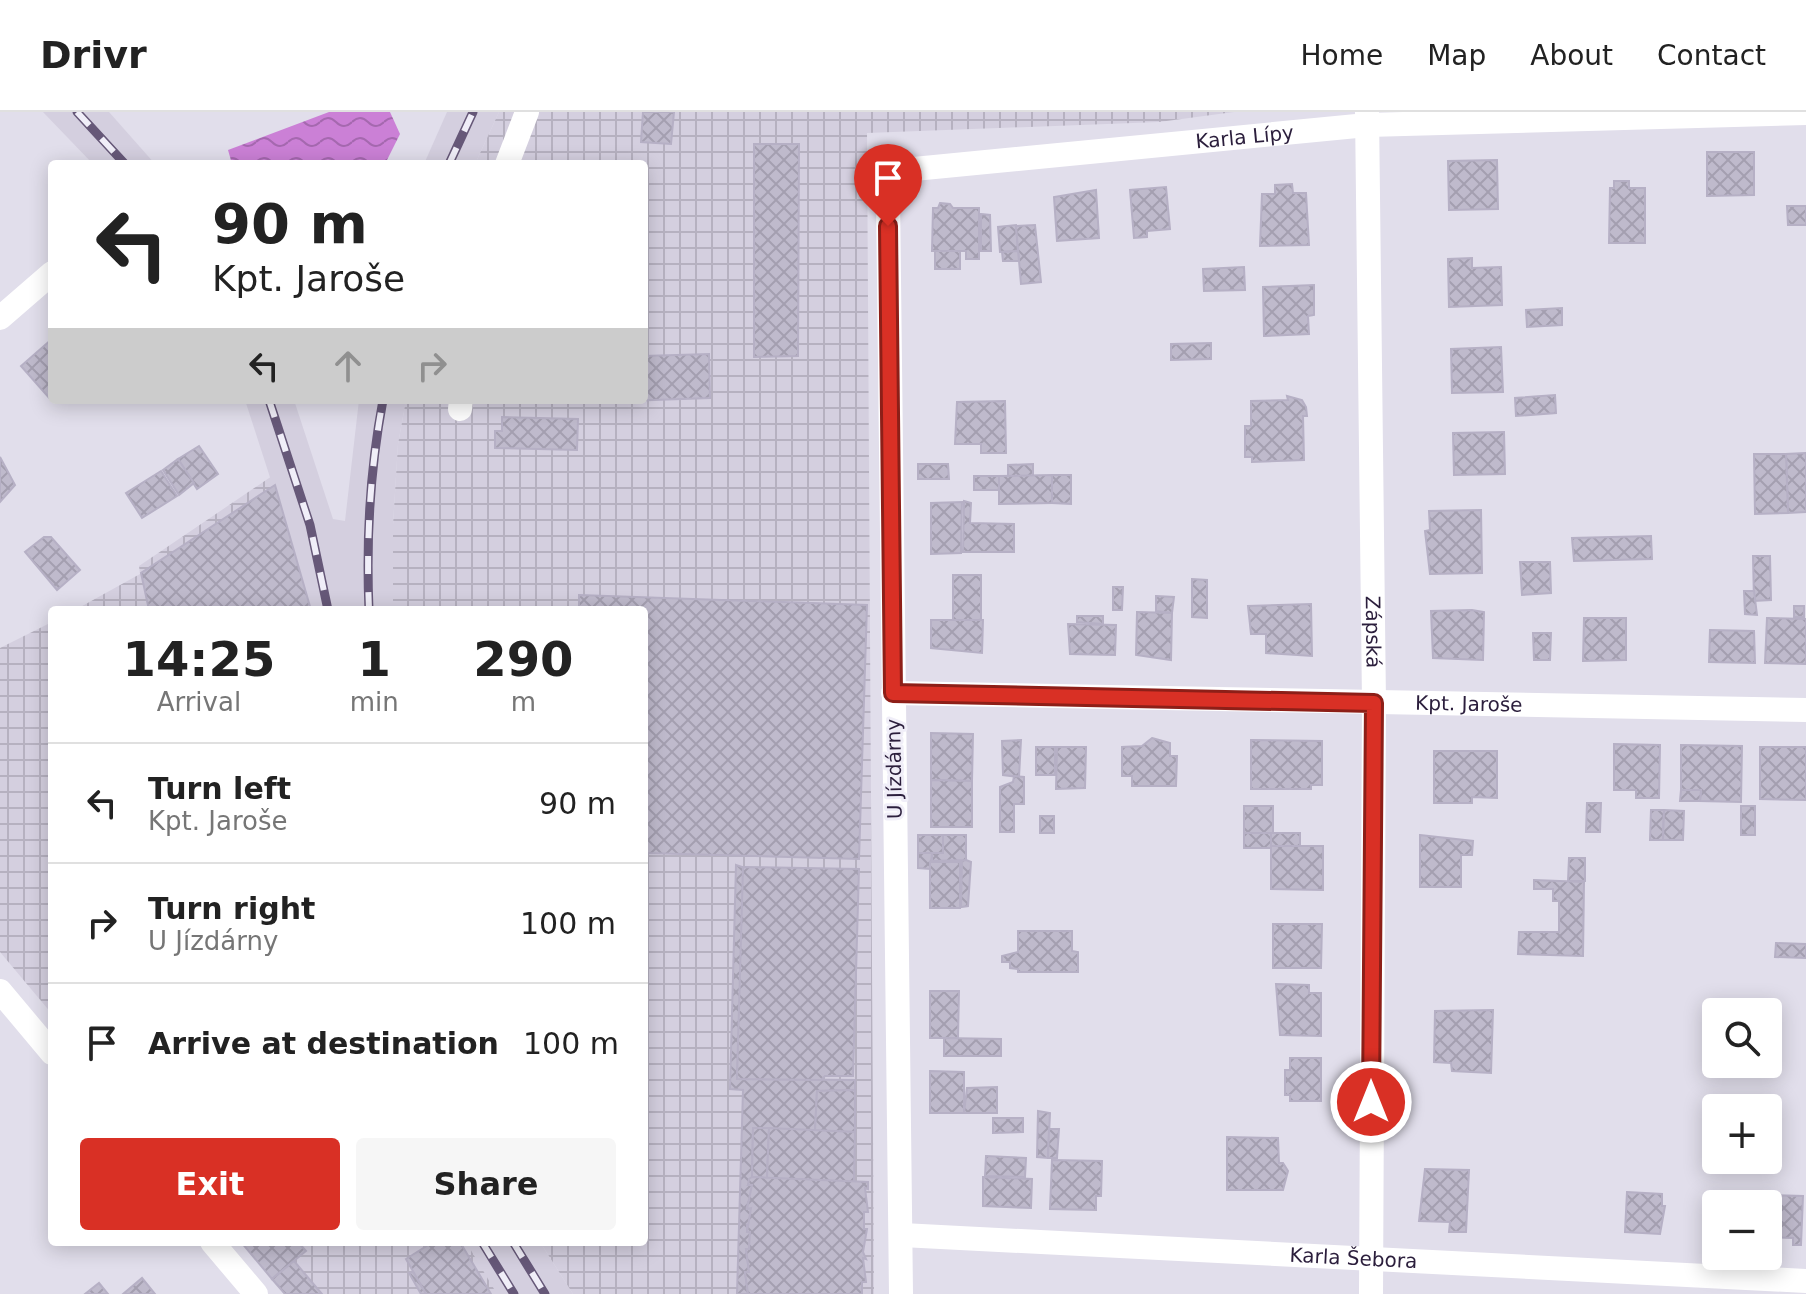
<!DOCTYPE html>
<meta charset="utf-8">
<style>
:root{--surface:#fff;--page:#f6f6f6;--text:#222;--muted:#767676;--line:#e0e0e0;--accent:#d93025}
body{margin:0;font-family:"DejaVu Sans",sans-serif;background:var(--page);color:var(--text);height:100vh;display:flex;flex-direction:column;font-size:30px;white-space:nowrap}
*{box-sizing:border-box;margin:0}
p{font-size:26px;color:var(--muted)}
.icon{flex:none;width:44px;height:44px;fill:none;stroke:currentColor;stroke-width:2;stroke-linecap:round;stroke-linejoin:round}
.map{position:relative;flex:1;overflow:hidden}
.drawer{position:absolute;left:48px;top:494px;width:600px;height:640px;display:flex;flex-direction:column;background:var(--surface);border-radius:8px;box-shadow:0 4px 20px #0003}
.drawer>*{flex:none}
.top-card{position:absolute;left:48px;top:48px;width:600px;height:244px;border-radius:8px;box-shadow:0 4px 20px #0003;background:#fff;color:var(--text);overflow:hidden}
.buttons{position:absolute;left:1702px;top:886px;display:grid;gap:16px}
.buttons a{display:grid;place-items:center;width:80px;height:80px;border-radius:8px;background:var(--surface);box-shadow:0 4px 20px #0003;font-size:40px}
.pin{position:absolute;display:grid;place-items:center;width:68px;height:68px;color:#fff;margin:-82px -34px;border-radius:50% 50% 50% 0;rotate:-45deg;box-shadow:0 0 8px #0007}
.pin .icon{rotate:45deg}
.me{position:absolute;width:88px;margin:-44px;rotate:0deg;stroke-linejoin:round;filter:drop-shadow(0 0 6px #0008)}
.turn{display:flex;align-items:center;gap:28px;height:168px;padding:0 32px;font-size:36px}
.turn .icon{width:104px;height:104px;stroke-width:2.5}
.turn b{display:block;font-size:56px;line-height:68px}
.lanes{display:flex;align-items:center;height:76px;padding:0 32px;background:#0003;justify-content:center;gap:40px;direction:ltr}
.lanes .off{opacity:.35}
.eta{display:flex;justify-content:space-evenly;align-items:center;height:136px;text-align:center}
.eta b{font-size:48px;font-weight:800;line-height:56px}
.action{display:flex;gap:16px;margin-top:auto;padding:16px 32px}
.action a{flex:1;height:92px;border-radius:8px;background:var(--accent);color:#fff;font-size:32px;font-weight:800;line-height:92px;text-align:center}
.action a+a{background:var(--page);color:var(--text)}
ul{padding:0;list-style:none}
li{display:flex;align-items:center;gap:24px;height:120px;padding:0 32px;border-top:2px solid var(--line)}
li div{flex:1}
li b{display:block;font-size:30px}
li em{font-style:normal}
header{display:flex;align-items:center;gap:48px;box-sizing:border-box;height:112px;padding:0 40px;background:var(--surface);border-bottom:2px solid var(--line)}
header strong{font-size:38px}
nav{display:flex;gap:44px;margin-inline-start:auto;font-size:28px}
.map>svg:first-child{display:block}
.built{fill:#d4cfdf}
.industrial{fill:url(#industrial-grid)}
.water{fill:url(#water-waves)}
.building{fill:url(#building-cross-hatch);stroke:#b6b0c5;stroke-width:2}
.lines{fill:none;stroke-linecap:round;stroke-linejoin:round}
.minor{stroke:#fff;stroke-width:24}
.rail-casing{stroke:#665878;stroke-width:9}
.rail{stroke:#f0eef8;stroke-width:6;stroke-dasharray:18;stroke-linecap:butt}
.route-casing{stroke:#8d1f18;stroke-width:20}
.route{stroke:#d93025;stroke-width:14}
.labels{text-anchor:middle;stroke-width:6;stroke-linejoin:round;paint-order:stroke}
.street-label{font-size:20px;fill:#2b1e3c;stroke:#f0eef8}
</style>
<header>
<strong>Drivr</strong>
<nav><a>Home</a><a>Map</a><a>About</a><a>Contact</a></nav>
</header>
<div class="map">
<svg width="1806" height="1182" viewBox="0 0 1806 1182">
<defs>
<pattern id="industrial-grid" width="8" height="8" patternUnits="userSpaceOnUse" patternTransform="scale(2)"><rect width="8" height="8" fill="#d4cfdf"/><path d="M0 4h8M4 0v8" fill="none" stroke="#b6b1c0"/></pattern>
<pattern id="water-waves" width="16" height="10" patternUnits="userSpaceOnUse" patternTransform="scale(2)"><rect width="16" height="10" fill="#cb80d6"/><path d="M0 5q4-4 8 0t8 0" fill="none" stroke="#a568af"/></pattern>
<pattern id="building-cross-hatch" width="8" height="8" patternUnits="userSpaceOnUse" patternTransform="scale(2)"><rect width="8" height="8" fill="#bfbacc"/><path d="M0 0l8 8M0 8l8-8" fill="none" stroke="#a49fb0"/></pattern>
</defs>
<rect width="100%" height="100%" fill="#e1deeb"/>
<g class="built">
<path d="M43,0h66l46,52h-62z"/>
<path d="M447,0h52l-24,52h-51z"/>
<path d="M245,288h49l39,119 12,2 14,-121h47l-8,44 -5,81v85h-89l-17,-80z"/>
<path d="M456,1130h84l33,52h-86z"/>
</g>
<g class="industrial">
<path d="M499,0h735l-75,10 -292,11 7,1161h-301l-33,-52h104v-632h-251v-85l5,-81 8,-44h238v-236h-169z"/>
<path d="M272,364l39,134h-236l65,-36 -1,-8z"/>
<path d="M52,510v392l-52,-62v-304z"/>
<path d="M241,1130h225l31,52h-212z"/>
</g>
<path class="water" d="M329,0h61l10,22 -15,30h-153l-4,-14z"/>
<g class="building">
<path d="M643,0h31l-3,32 -30,-2z"/>
<path d="M754,32h45l-1,212 -44,1z"/>
<path d="M1707,40h47v43l-47,1z"/>
<path d="M1497,48l1,49 -49,1 -1,-49z"/>
<path d="M1614,69h15v7h16v55h-36l1,-55h4z"/>
<path d="M1292,72l1,9h13l3,52 -49,1 2,-52h13v-9z"/>
<path d="M1166,75l4,42 -23,2v6l-13,1 -4,-48z"/>
<path d="M1096,78l3,48 -42,3 -3,-44z"/>
<path d="M940,91l10,1 3,4h26v51h-13v-8h-34l1,-43h5z"/>
<path d="M1787,94h19v19h-18z"/>
<path d="M981,102l9,1 1,36h-10z"/>
<path d="M1016,113l2,26 -18,1 -2,-25z"/>
<path d="M1035,113l6,57 -20,2 -5,-58z"/>
<rect x="935" y="139" width="25" height="18"/>
<path d="M1018,139l1,10h-16l-1,-9z"/>
<path d="M1472,146v10l29,-1 1,38 -53,2 -1,-48z"/>
<path d="M1244,155l1,23 -41,1 -1,-22z"/>
<path d="M1314,173v30l-6,1 1,18 -45,2 -1,-49z"/>
<path d="M1562,196v17l-35,2 -1,-17z"/>
<path d="M52,227v61h-1l-30,-34z"/>
<path d="M1211,231v16l-40,1v-16z"/>
<path d="M1501,235l2,45 -51,1 -1,-44z"/>
<path d="M709,242l1,44 -142,5 -1,-3h77v-44z"/>
<path d="M1555,283l1,18 -40,3 -1,-18z"/>
<path d="M1287,284l15,4 4,7 1,9h-4l1,44 -52,2v-5h-7v-31h6v-25l37,-1z"/>
<path d="M1005,289l1,52h-25v-9h-26l2,-42z"/>
<path d="M502,305l76,2 -1,31 -82,-2v-17h7z"/>
<path d="M1504,320l1,42 -51,1 -1,-42z"/>
<path d="M199,334l19,28 -21,15 -19,-30z"/>
<path d="M1806,341v59l-18,1 -2,-59z"/>
<path d="M1754,342h32l2,59 -33,1z"/>
<path d="M0,345l15,28 -15,17z"/>
<path d="M178,347l16,24 -15,12 -16,-25z"/>
<path d="M918,352h30l1,15h-31z"/>
<path d="M1033,352v12l-25,1v-12z"/>
<path d="M161,359l16,25 -35,22 -16,-25z"/>
<path d="M1052,363h19v29l-19,-1z"/>
<path d="M1052,363v28l-53,1v-28z"/>
<rect x="974" y="364" width="25" height="14"/>
<path d="M275,373l36,125h-162l-8,-37z"/>
<path d="M964,389l7,2 -1,20 44,1v28h-51z"/>
<path d="M962,390l-1,51 -30,1v-51z"/>
<path d="M1481,398l1,63 -52,1 -5,-43 5,-1 -1,-19z"/>
<path d="M1651,424l1,23 -78,2 -2,-23z"/>
<path d="M44,425h7l29,33 -23,20 -32,-38z"/>
<path d="M1753,444h17l1,44 -17,1z"/>
<path d="M1520,450h30l1,31 -29,2z"/>
<rect x="953" y="463" width="28" height="45"/>
<path d="M1192,467l15,1v38l-15,-1z"/>
<path d="M1113,475h10l-1,23h-9z"/>
<path d="M1744,479h10l3,24 -12,-1z"/>
<path d="M579,483l288,10 -8,254 -215,-6v-243h-65z"/>
<path d="M1156,484l18,1 -2,16 -16,-2z"/>
<path d="M1311,492l1,52 -46,-3v-19h-15l-3,-28z"/>
<rect x="1794" y="494" width="10" height="11"/>
<path d="M1472,498l12,2 -1,48 -50,-2 -2,-47z"/>
<path d="M1137,500l35,1 -1,47 -35,-5z"/>
<path d="M1077,504h26v8l-26,-2z"/>
<path d="M1584,506h42v42l-43,1z"/>
<path d="M1767,506l39,1v45l-41,-1z"/>
<path d="M931,508h52l-1,33 -51,-5z"/>
<path d="M1068,512l48,1 -1,30 -45,-1z"/>
<path d="M1710,518l44,1 1,32 -46,-1z"/>
<path d="M1533,521h18l-1,27h-16z"/>
<path d="M931,621l42,1 -1,47 -41,-1z"/>
<path d="M1152,626l18,5v13h7l-1,30h-44v-10h-10v-29l20,-1z"/>
<path d="M1021,628l-2,37 -16,-2 -1,-34z"/>
<path d="M1251,628l71,1v44h-11v4h-60z"/>
<path d="M1614,632l46,1 -1,53h-23v-8h-22z"/>
<path d="M1681,633l61,1 -1,56 -41,-1 1,-11h-20z"/>
<rect x="1036" y="635" width="19" height="28"/>
<path d="M1057,635h29l-1,41 -29,1z"/>
<path d="M1760,635h46v53l-46,-1z"/>
<path d="M1434,639h63v47l-25,-1v6h-38z"/>
<path d="M1014,664l10,1v27h-10v28h-14v-45l13,-5z"/>
<path d="M931,668l41,1v46h-41z"/>
<path d="M1681,678h20l-1,11h-20z"/>
<path d="M1587,691h14l-1,29h-14z"/>
<path d="M1244,694h29v28l-29,-1z"/>
<rect x="1741" y="694" width="14" height="29"/>
<path d="M1651,698h13l-1,30h-13z"/>
<path d="M1664,698l20,1 -1,29h-20z"/>
<rect x="1040" y="704" width="14" height="17"/>
<rect x="1244" y="721" width="27" height="15"/>
<path d="M1271,721h29v14l-29,-1z"/>
<rect x="918" y="723" width="25" height="18"/>
<path d="M943,723h23v25l-34,1v-8h11z"/>
<path d="M1420,723l53,6 -1,14h-11v32h-41z"/>
<path d="M1271,734h52v44l-52,-1z"/>
<path d="M918,741h14l-2,16 -12,-1z"/>
<path d="M1569,746h16v23h-17z"/>
<path d="M966,748l5,2 -3,44 -7,1 1,-46z"/>
<rect x="930" y="750" width="30" height="46"/>
<path d="M736,753l9,3 -8,211 118,1v10l-38,1 -2,40 -62,-3 -1,49 -4,8h4l-1,17h-3l-1,7 4,-1 -1,18 -3,-1v7h3l-1,17h-3l3,23h-4l3,22h-11l6,-204 -13,-1z"/>
<path d="M743,755l116,2 -6,207h-28l-4,4 -84,-1z"/>
<path d="M1534,768l50,2 -1,74 -65,-2 1,-22h40v-31h-6v-12h-19z"/>
<path d="M1273,812h49l-1,44h-48z"/>
<path d="M1018,819h54v20l6,1v20h-60v-3l-8,-1v-6h-8v-6l16,-4z"/>
<path d="M1776,831l30,1v14l-31,-1z"/>
<path d="M1276,872l33,1v8h12v43l-41,-1z"/>
<path d="M930,879h29l-1,47h-28z"/>
<path d="M1493,898l-2,63 -39,-2 -1,-8 -17,-1 1,-51z"/>
<path d="M944,926l57,1v17h-57z"/>
<path d="M1290,946h31v43h-31v-6h-5v-25h5z"/>
<path d="M930,959l34,1v41h-34z"/>
<path d="M997,975v26h-33l3,-25z"/>
<path d="M855,978v42l-40,-1 2,-40z"/>
<path d="M1038,999l12,2 -2,45 -11,-1z"/>
<path d="M993,1006h30v14l-30,1z"/>
<path d="M753,1016h16l-2,50 -15,-1z"/>
<path d="M769,1016l86,4 -1,50 -87,-4z"/>
<path d="M1049,1017h10l-2,29h-9z"/>
<path d="M1227,1025l51,1 1,25h4l5,8 -5,19h-56z"/>
<path d="M986,1044l40,2 -1,19 -40,-1z"/>
<path d="M1052,1048l50,1 -1,35h-5v14l-46,-1z"/>
<path d="M1425,1057l44,1 -3,62h-17l1,-10 -31,-1z"/>
<path d="M752,1065l116,5v7l-3,-1 3,24h-4v17h3l-4,23 3,7 -3,-1 3,24h-4v12h-114l-3,-22h4l-3,-23h3l1,-17h-3l4,-24 -4,1 5,-24h-4l1,-6z"/>
<path d="M983,1065l49,2 -1,29 -48,-2z"/>
<path d="M1627,1080l35,2v12h3l-5,28 -35,-2z"/>
<path d="M1763,1083l40,1 -2,49h-8v-7l-25,-1v-33h-5z"/>
<path d="M241,1130h57l8,9 -34,28z"/>
<path d="M433,1130h27l31,52h-65l-20,-35z"/>
<path d="M294,1149l28,33h-37l-13,-15z"/>
<path d="M413,1160l13,22h-5l-12,-21z"/>
<path d="M142,1166l13,16h-32z"/>
<path d="M99,1171l9,11h-23z"/>
</g>
<g class="lines">
<g class="minor">
<path id="s1" d="M1367,0l7,591 -3,591"/>
<path d="M507,52l20,-52"/>
<path d="M0,206l52,-45"/>
<path d="M460,297l1,-9"/>
<path id="s2" d="M893,581l913,17"/>
<path d="M0,879l52,62"/>
<path id="s3" d="M902,1123l904,46"/>
<path d="M212,1130l44,52"/>
<path id="s4" d="M901,1182l-13,-1099 26,-26 453,-44 439,-12"/>
</g>
<g class="rail-casing">
<g id="rail">
<path d="M77,0l48,52"/>
<path d="M449,52l24,-52"/>
<path d="M269,288l41,125 18,85"/>
<path d="M369,498c-3,-70 1,-141 14,-210"/>
<path d="M482,1130l32,52"/>
<path d="M513,1130l32,52"/>
</g>
</g>
<use href="#rail" class="rail"/>
</g>
<g class="lines">
<g class="route-casing">
<path id="route" d="M888,114l5,467 481,10 -3,399"/>
</g>
<use href="#route" class="route"/>
</g>
<g class="labels">
<g class="street-label">
<text dy="7" stroke="none"><textPath href="#s4" startOffset="1468">Karla Lípy</textPath></text>
<text dy="7" stroke="none"><textPath href="#s1" startOffset="520">Zápská</textPath></text>
<text dy="7" stroke="none"><textPath href="#s2" startOffset="576">Kpt. Jaroše</textPath></text>
<text transform="translate(894 657) rotate(-91)" y="7">U Jízdárny</text>
<text dy="7" stroke="none"><textPath href="#s3" startOffset="452">Karla Šebora</textPath></text>
</g>
</g>
</svg>
<div class="buttons">
<a><svg class="icon" aria-label="search" viewBox="0 0 24 24"><circle cx="10" cy="10" r="6"/><path d="M15 15l6 6"/></svg></a>
<a>+</a>
<a>−</a>
</div>
<div class="pin" style="left:888px;top:114px;background:#d93025"><svg class="icon" aria-label="arrive" viewBox="0 0 24 24"><path d="M6 21V4h12l-3 4 3 4H6"/></svg></div>
<svg class="me" style="left:1371px;top:990px" viewBox="-20 -20 40 40"><circle r="17" fill="#d93025" stroke="#fff" stroke-width="3"/><path d="M0-11L8 9 0 5-8 9z" fill="#fff"/></svg>
<div class="top-card">
<div class="turn"><svg class="icon" aria-label="left" viewBox="0 0 24 24"><path d="M17 20v-9H6M10 6l-5 5 5 5"/></svg><div><b>90 m</b>Kpt. Jaroše</div></div>
<div class="lanes"><svg class="icon" aria-label="left" viewBox="0 0 24 24"><path d="M17 20v-9H6M10 6l-5 5 5 5"/></svg><svg class="icon off" aria-label="ahead" viewBox="0 0 24 24"><path d="M12 20V5M6 11l6-6 6 6"/></svg><svg class="icon off" aria-label="right" viewBox="0 0 24 24"><path d="M7 20v-9h11M14 6l5 5-5 5"/></svg></div>
</div>
<section class="drawer">
<div class="eta">
<div><b>14:25</b><p>Arrival</p></div>
<div><b>1</b><p>min</p></div>
<div><b>290</b><p>m</p></div>
</div>
<ul>
<li><svg class="icon" aria-label="left" viewBox="0 0 24 24"><path d="M17 20v-9H6M10 6l-5 5 5 5"/></svg><div><b>Turn left</b><p>Kpt. Jaroše</p></div><em>90 m</em></li>
<li><svg class="icon" aria-label="right" viewBox="0 0 24 24"><path d="M7 20v-9h11M14 6l5 5-5 5"/></svg><div><b>Turn right</b><p>U Jízdárny</p></div><em>100 m</em></li>
<li><svg class="icon" aria-label="arrive" viewBox="0 0 24 24"><path d="M6 21V4h12l-3 4 3 4H6"/></svg><div><b>Arrive at destination</b></div><em>100 m</em></li>
</ul>
<div class="action"><a>Exit</a><a>Share</a></div>
</section>
</div>
